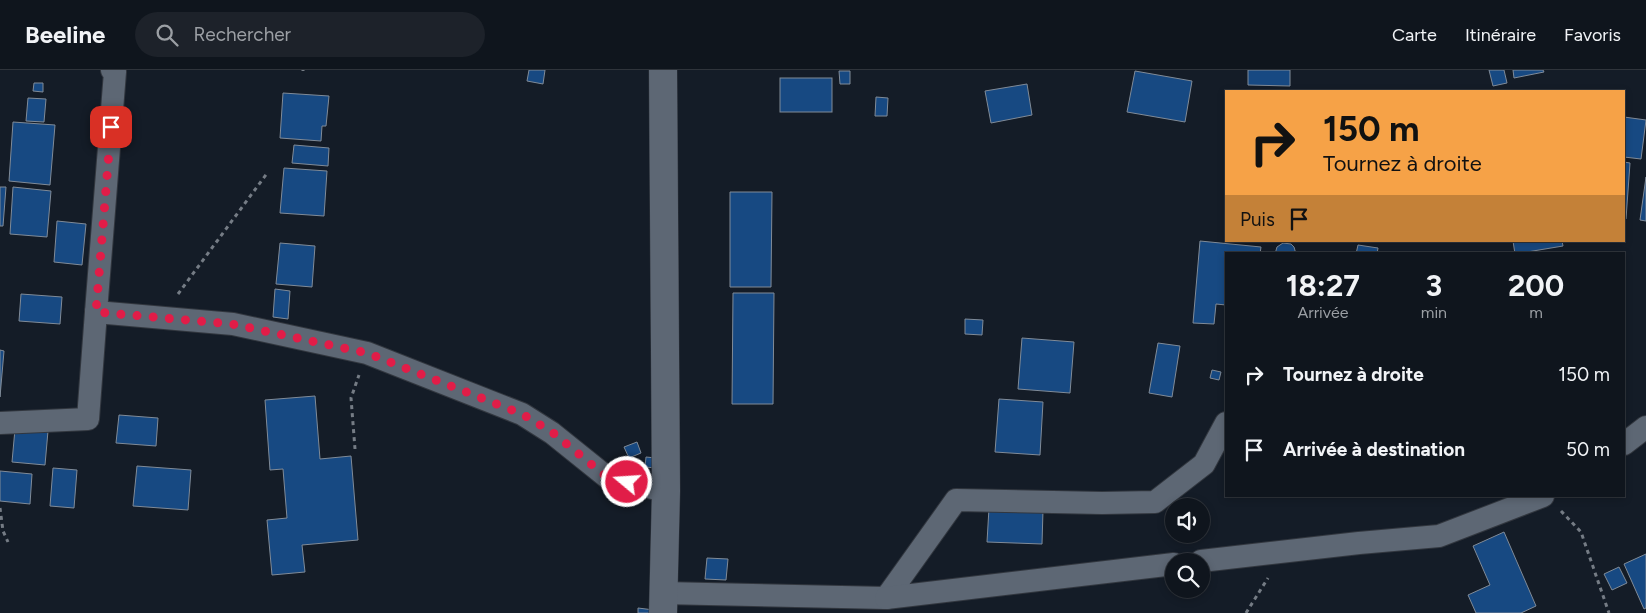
<!DOCTYPE html>
<html lang="fr">
<meta charset="utf-8">
<style>
:root{--surface:#0f151d;--page:#1d222a;--text:#f1f3f6;--muted:#9b9fa4;--line:#2f343b}
body{margin:0;font-family:Figtree,sans-serif;background:var(--page);color:var(--text);height:100vh;display:flex;flex-direction:column;font-size:19px;white-space:nowrap}
*{box-sizing:border-box;margin:0}
p{font-size:16px;color:var(--muted)}
.icon{flex:none;width:28px;height:28px;fill:none;stroke:currentColor;stroke-width:2;stroke-linecap:round;stroke-linejoin:round}
.map{position:relative;flex:1;overflow:hidden}
.sheet{position:absolute;left:1225px;top:182px;width:400px;height:245px;display:flex;flex-direction:column;background:var(--surface);border-radius:0px;box-shadow:0 2px 8px #0003,0 0 0 1px var(--line)}
.sheet>*{flex:none}
.top-card{position:absolute;left:1225px;top:20px;width:400px;height:152px;border-radius:0px;box-shadow:0 2px 8px #0003,0 0 0 1px var(--line);background:#f6a247;color:#111;overflow:hidden}
.buttons{position:absolute;left:1165px;top:428px;display:grid;gap:10px}
.buttons a{display:grid;place-items:center;width:45px;height:45px;border-radius:50%;background:var(--surface);box-shadow:0 2px 8px #0003,0 0 0 1px var(--line);font-size:25px}
.pin{position:absolute;display:grid;place-items:center;width:42px;height:42px;color:#fff;margin:-21px;border-radius:10px;box-shadow:0 2px 8px #0006}
.me{position:absolute;width:55px;margin:-28px;rotate:288deg;stroke-linejoin:round;filter:drop-shadow(0 0 4px #0008)}
.turn{display:flex;align-items:center;gap:18px;height:105px;padding:0 15px;font-size:22px}
.turn .icon{width:65px;height:65px;stroke-width:2.5}
.turn b{display:block;font-size:35px;line-height:42px}
.then{display:flex;align-items:center;height:48px;padding:0 15px;background:#0003;gap:10px;font-size:19px}
.eta{display:flex;justify-content:space-evenly;align-items:center;height:85px;text-align:center}
.eta b{font-size:30px;font-weight:700;line-height:35px}
ul{padding:0;list-style:none}
li{display:flex;align-items:center;gap:15px;height:75px;padding:0 15px}
li div{flex:1}
li b{display:block;font-size:19px}
li em{font-style:normal}
header{display:flex;align-items:center;gap:30px;box-sizing:border-box;height:70px;padding:0 25px;background:var(--surface);border-bottom:1px solid var(--line)}
header strong{font-size:24px}
nav{display:flex;gap:28px;margin-inline-start:auto;font-size:18px}
.search{width:350px;height:45px;background:var(--page);display:flex;align-items:center;gap:12px;box-sizing:border-box;padding:0 18px;border-radius:28px;color:var(--muted);font-size:19px}
.map>svg:first-child{display:block}
.building{fill:#174982;stroke:#808b98}
.lines{fill:none;stroke-linecap:round;stroke-linejoin:round}
.minor-casing{stroke:#32373f;stroke-width:24}
.secondary-casing{stroke:#32373f;stroke-width:29}
.path{stroke:#757c85;stroke-width:3;stroke-dasharray:4 4;stroke-linecap:butt}
.minor{stroke:#5d6774;stroke-width:22}
.secondary{stroke:#5d6774;stroke-width:28}
.route{stroke:#e11d48;stroke-width:9;stroke-dasharray:0 16.2}
</style>
<header>
<strong>Beeline</strong>
<div class="search"><svg class="icon" aria-label="search" viewBox="0 0 24 24"><circle cx="10" cy="10" r="6"/><path d="M15 15l6 6"/></svg>Rechercher</div>
<nav><a>Carte</a><a>Itinéraire</a><a>Favoris</a></nav>
</header>
<div class="map">
<svg width="1646" height="543" viewBox="0 0 1646 543">
<rect width="100%" height="100%" fill="#141c27"/>
<g class="building">
<path d="M529,0h16l-2,14 -16,-3z"/>
<path d="M1248,0h42v16l-42,-1z"/>
<path d="M1489,0h15l3,13 -14,3z"/>
<path d="M1513,0h30l1,2 -30,6z"/>
<path d="M839,1h11v13h-10z"/>
<path d="M1135,1l57,10 -7,41 -58,-10z"/>
<rect x="780" y="8" width="52" height="34"/>
<path d="M34,13h9v9l-10,-1z"/>
<path d="M1027,14l5,31 -41,8 -6,-32z"/>
<path d="M283,23l46,3 -3,30h-4l-1,15 -41,-3z"/>
<path d="M876,27l12,1 -1,18h-12z"/>
<path d="M28,28l18,1 -2,23 -18,-1z"/>
<path d="M1624,47l22,3 -5,39 -17,-2z"/>
<path d="M13,52l42,3 -5,60 -41,-4z"/>
<path d="M294,75l35,3 -1,18 -36,-3z"/>
<path d="M1624,92l6,1 -4,56h-2z"/>
<path d="M284,98l43,3 -3,45 -44,-3z"/>
<path d="M1646,107v44l-6,-1z"/>
<path d="M0,117h6l-3,39h-3z"/>
<path d="M13,117l38,4 -4,46 -37,-3z"/>
<path d="M730,122h42l-1,95h-41z"/>
<path d="M57,151l29,3 -4,41 -28,-3z"/>
<path d="M1200,171l61,6 -1,7h-34v51l-10,-1 -2,20 -21,-1z"/>
<path d="M1513,171h49l1,5 -48,8z"/>
<path d="M280,173l35,3 -3,41 -36,-3z"/>
<path d="M1283,173l8,1 3,3 2,7h-21l2,-7z"/>
<path d="M1358,175l20,3 -1,6h-21z"/>
<path d="M275,219l15,2 -2,28 -15,-2z"/>
<path d="M733,223h41l-1,111h-41z"/>
<path d="M21,224l41,3 -2,27 -41,-3z"/>
<path d="M965,249l18,1 -1,15 -17,-1z"/>
<path d="M1022,268l52,4 -4,51 -52,-4z"/>
<path d="M1158,273l22,3 -8,51 -23,-4z"/>
<path d="M0,280l4,1 -4,46z"/>
<path d="M1212,300l9,2 -2,8 -9,-2z"/>
<path d="M315,326l5,63 31,-3 7,84 -56,5 3,27 -33,3 -5,-55 20,-2 -4,-49 -13,1 -5,-70z"/>
<path d="M999,329l44,3 -3,53 -45,-3z"/>
<path d="M119,345l39,3 -2,28 -40,-3z"/>
<path d="M15,359l33,2 -3,34 -33,-3z"/>
<path d="M637,372l4,11 -12,5 -5,-11z"/>
<path d="M646,387l10,1v10l-11,-1z"/>
<path d="M137,396l54,4 -3,40 -55,-4z"/>
<path d="M53,398l24,2 -3,38 -24,-2z"/>
<path d="M0,401l32,3 -2,30 -30,-3z"/>
<path d="M989,438l54,2 -1,34 -55,-2z"/>
<path d="M1504,462l32,74 -15,7h-45l-8,-18 22,-10 -17,-39z"/>
<path d="M1646,484v54l-2,1 -20,-45z"/>
<path d="M707,488l21,1 -2,21 -21,-1z"/>
<path d="M1619,497l8,16 -15,7 -8,-16z"/>
<path d="M638,538l16,2v3h-16z"/>
</g>
<g class="lines">
<g class="minor-casing">
<g id="minor">
<path d="M96,242l19,-240 -3,-2"/>
<path d="M0,353l88,-4 8,-107 137,12 134,29 155,61 30,19 56,45 58,13"/>
<path d="M1624,374l22,-17"/>
<path d="M1201,491l158,-18 80,-7 104,-40"/>
<path d="M663,523l223,5 70,-98 146,3 53,-1 49,-38 22,-41"/>
<path d="M886,528l288,-34"/>
</g>
</g>
<g class="secondary-casing">
<path id="secondary" d="M663,543l3,-122 -3,-421"/>
</g>
<g class="path">
<path d="M303,1v-1"/>
<path d="M178,224l90,-122"/>
<path d="M355,379l-4,-51 8,-23"/>
<path d="M0,438l3,23 5,11"/>
<path d="M1561,441l20,21 28,81"/>
<path d="M1246,543l22,-35"/>
</g>
<use href="#minor" class="minor"/>
<use href="#secondary" class="secondary"/>
</g>
<g class="lines">
<path class="route" d="M111,57l-15,185 136,12 135,29 155,61 30,18 56,46 19,4"/>
</g>
</svg>
<div class="buttons">
<a><svg class="icon" aria-label="sound" viewBox="0 0 24 24"><path d="M4 9h4l5-4v14l-5-4H4zM17 9q2 3 0 6"/></svg></a>
<a><svg class="icon" aria-label="search" viewBox="0 0 24 24"><circle cx="10" cy="10" r="6"/><path d="M15 15l6 6"/></svg></a>
</div>
<div class="pin" style="left:111px;top:57px;background:#d93025"><svg class="icon" aria-label="arrive" viewBox="0 0 24 24"><path d="M6 21V4h12l-3 4 3 4H6"/></svg></div>
<svg class="me" style="left:627px;top:412px" viewBox="-20 -20 40 40"><circle r="17" fill="#e11d48" stroke="#fff" stroke-width="3"/><path d="M0-11L8 9 0 5-8 9z" fill="#fff"/></svg>
<div class="top-card">
<div class="turn"><svg class="icon" aria-label="right" viewBox="0 0 24 24"><path d="M7 20v-9h11M14 6l5 5-5 5"/></svg><div><b>150 m</b>Tournez à droite</div></div>
<div class="then">Puis<svg class="icon" aria-label="arrive" viewBox="0 0 24 24"><path d="M6 21V4h12l-3 4 3 4H6"/></svg></div>
</div>
<section class="sheet">
<div class="eta">
<div><b>18:27</b><p>Arrivée</p></div>
<div><b>3</b><p>min</p></div>
<div><b>200</b><p>m</p></div>
</div>
<ul>
<li><svg class="icon" aria-label="right" viewBox="0 0 24 24"><path d="M7 20v-9h11M14 6l5 5-5 5"/></svg><div><b>Tournez à droite</b></div><em>150 m</em></li>
<li><svg class="icon" aria-label="arrive" viewBox="0 0 24 24"><path d="M6 21V4h12l-3 4 3 4H6"/></svg><div><b>Arrivée à destination</b></div><em>50 m</em></li>
</ul>
</section>
</div>
